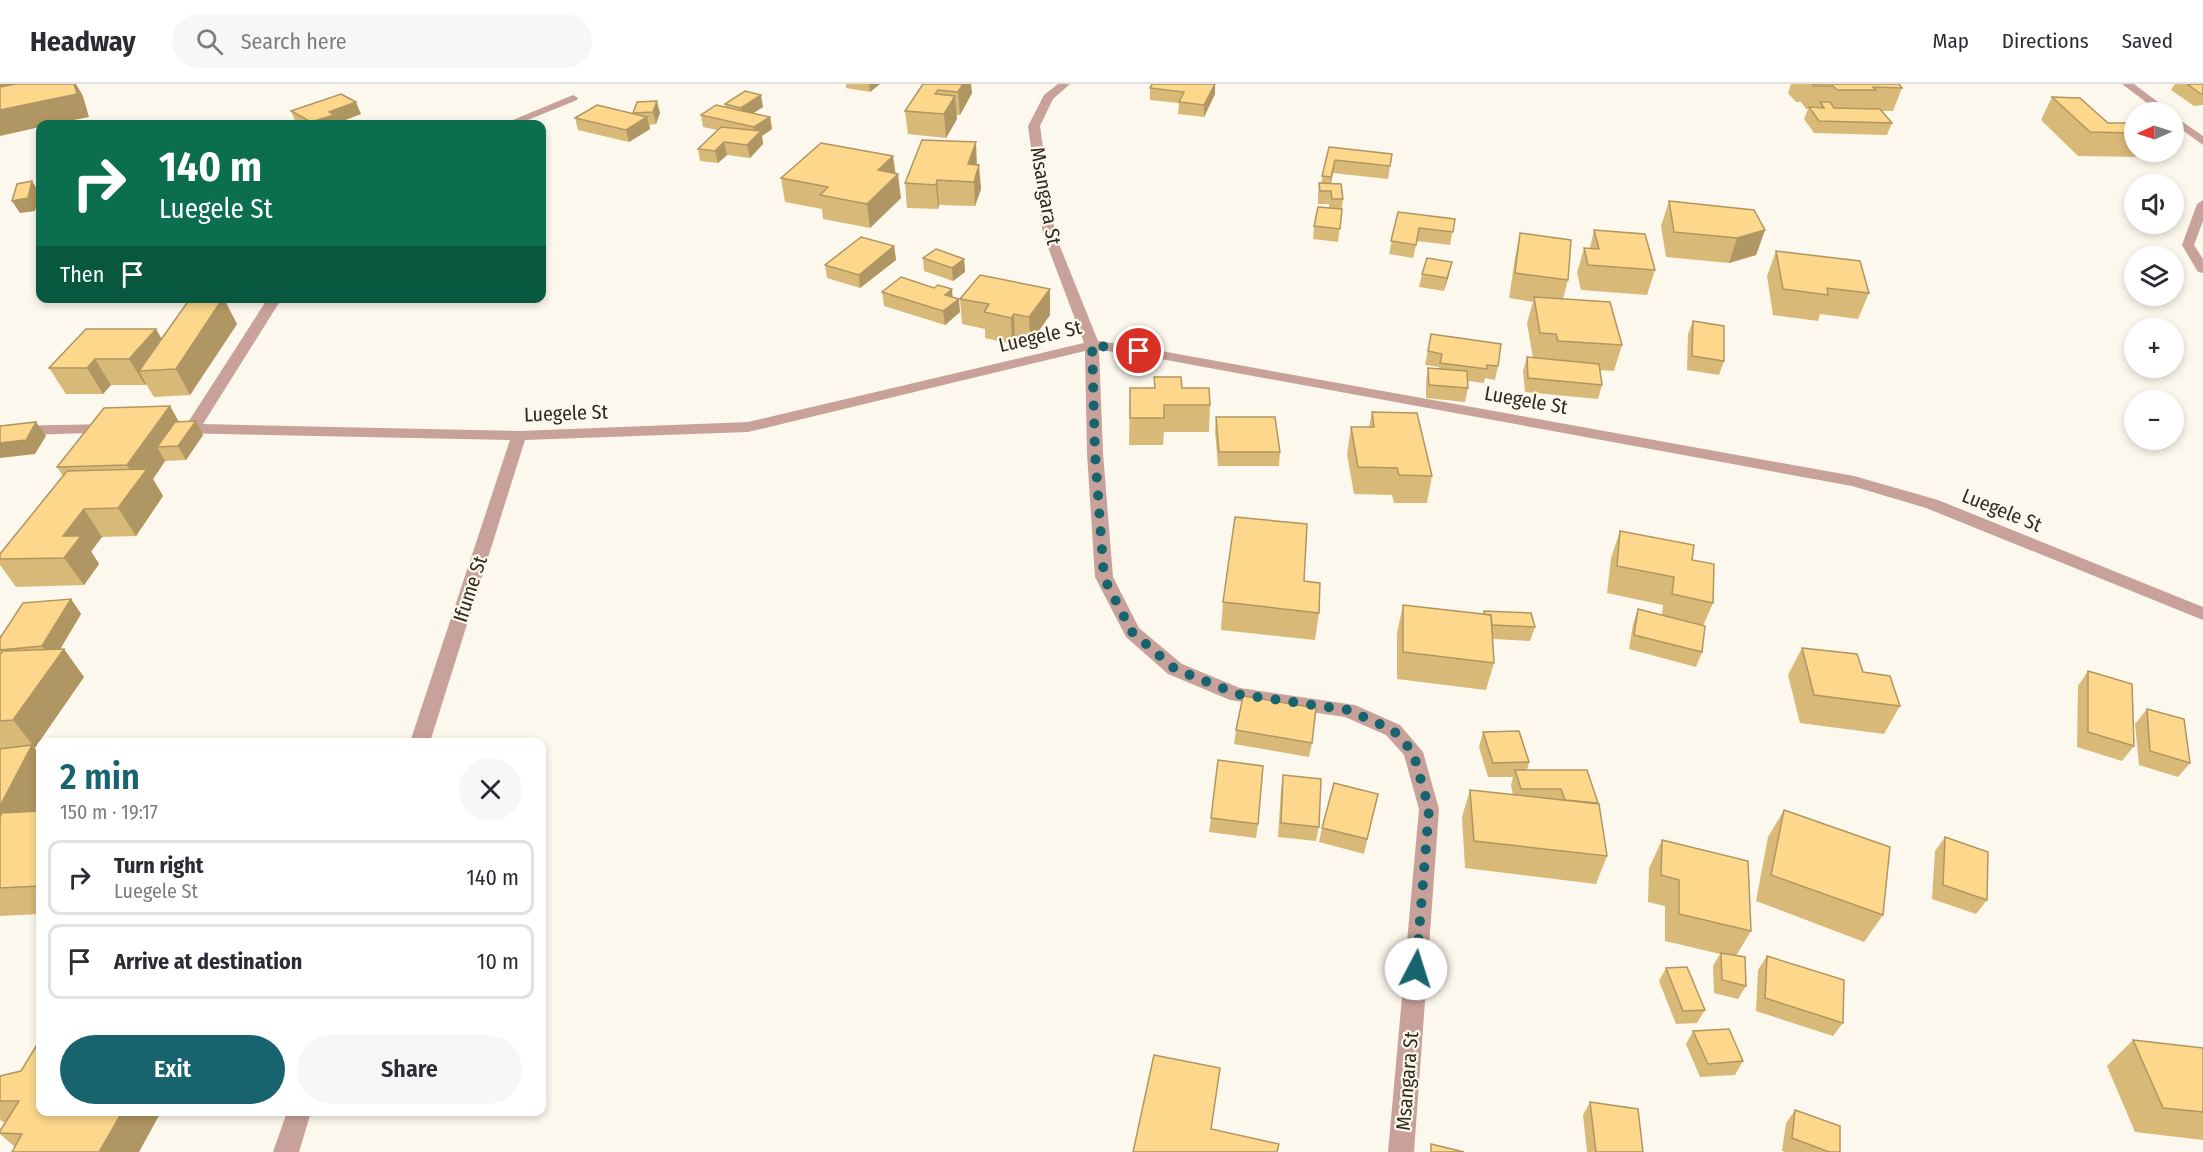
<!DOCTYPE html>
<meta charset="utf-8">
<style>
:root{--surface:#fff;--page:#f7f7f7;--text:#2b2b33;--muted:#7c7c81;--line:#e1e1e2;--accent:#18646e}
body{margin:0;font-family:"Fira Sans Condensed",sans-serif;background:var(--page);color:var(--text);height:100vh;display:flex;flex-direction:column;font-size:22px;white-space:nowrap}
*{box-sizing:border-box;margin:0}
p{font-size:20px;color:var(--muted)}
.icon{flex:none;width:33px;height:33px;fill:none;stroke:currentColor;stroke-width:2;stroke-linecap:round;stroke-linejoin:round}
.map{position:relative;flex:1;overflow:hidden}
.drawer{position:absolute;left:36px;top:654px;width:510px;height:378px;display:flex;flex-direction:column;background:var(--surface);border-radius:12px;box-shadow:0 3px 9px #0003}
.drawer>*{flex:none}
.hud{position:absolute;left:36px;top:36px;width:510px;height:183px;border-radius:12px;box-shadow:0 3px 9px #0003;background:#0b6e4f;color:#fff;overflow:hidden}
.needle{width:39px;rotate:267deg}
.buttons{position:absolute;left:2124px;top:18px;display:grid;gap:12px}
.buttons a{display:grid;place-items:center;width:60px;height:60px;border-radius:50%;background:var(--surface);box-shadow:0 3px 9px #0003;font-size:30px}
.pin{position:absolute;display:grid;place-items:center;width:51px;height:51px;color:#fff;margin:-26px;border:3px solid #fff;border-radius:50%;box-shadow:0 2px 6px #0007}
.me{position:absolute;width:66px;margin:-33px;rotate:5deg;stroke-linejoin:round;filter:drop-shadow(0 0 4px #0008)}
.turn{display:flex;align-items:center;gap:21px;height:126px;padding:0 24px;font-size:27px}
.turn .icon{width:78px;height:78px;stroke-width:2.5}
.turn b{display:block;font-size:42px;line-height:51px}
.then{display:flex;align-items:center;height:57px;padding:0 24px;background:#0003;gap:12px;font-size:22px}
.round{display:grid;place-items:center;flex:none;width:63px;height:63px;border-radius:32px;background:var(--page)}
.headline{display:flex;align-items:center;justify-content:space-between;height:102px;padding:0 24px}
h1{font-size:36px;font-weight:600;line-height:45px;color:var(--accent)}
.action{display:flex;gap:12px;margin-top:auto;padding:12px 24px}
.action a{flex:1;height:69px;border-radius:36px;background:var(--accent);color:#fff;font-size:24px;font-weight:600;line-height:69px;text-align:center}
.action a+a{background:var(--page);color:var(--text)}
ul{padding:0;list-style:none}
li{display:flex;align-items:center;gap:18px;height:75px;margin:0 12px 9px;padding:0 12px;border:3px solid var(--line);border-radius:12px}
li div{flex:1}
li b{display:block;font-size:22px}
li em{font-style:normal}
header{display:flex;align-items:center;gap:36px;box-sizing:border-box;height:84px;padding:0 30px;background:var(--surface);border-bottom:2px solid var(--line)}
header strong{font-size:28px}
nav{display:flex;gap:33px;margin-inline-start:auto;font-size:21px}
.search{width:420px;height:54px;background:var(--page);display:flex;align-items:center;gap:15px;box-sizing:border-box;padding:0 21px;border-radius:33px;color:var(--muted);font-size:22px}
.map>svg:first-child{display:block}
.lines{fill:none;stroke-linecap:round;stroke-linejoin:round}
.street{fill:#c8a29a;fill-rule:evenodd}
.wall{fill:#d9b978}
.shaded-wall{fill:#b09662}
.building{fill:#fcd78c;stroke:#b09662;stroke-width:1.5}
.route{stroke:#18646e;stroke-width:10;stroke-dasharray:0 18}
.labels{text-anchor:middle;stroke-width:4.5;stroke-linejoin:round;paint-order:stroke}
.street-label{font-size:20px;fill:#302b21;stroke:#fdf8ed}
</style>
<header>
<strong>Headway</strong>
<div class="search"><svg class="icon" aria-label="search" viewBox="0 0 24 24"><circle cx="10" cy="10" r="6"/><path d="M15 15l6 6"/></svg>Search here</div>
<nav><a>Map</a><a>Directions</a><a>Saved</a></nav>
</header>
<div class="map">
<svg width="2203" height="1068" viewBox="0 0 2203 1068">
<rect width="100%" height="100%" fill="#fdf8ed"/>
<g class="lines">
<g class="street">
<path d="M1058,0h12l-17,15 -13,27 15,108 43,107 41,6 715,129 84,24 265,107v13l-277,-112 -74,-22 -713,-131 -40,-5 4,103 10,124 26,51 43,36 58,24 115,17 45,20 23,27 16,57 -25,343h-26l31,-343 -15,-54 -18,-20 -41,-18 -115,-17 -62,-26 -42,-37 -31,-60 -8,-124 -2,-102 -337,81 -223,8 -95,302h-20l100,-302 -334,-7 -8,-5 8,-5 11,1 81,-126h14l-79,126 316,7 229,-9 336,-79 -41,-109 -15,-108 16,-31z"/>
<path d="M2122,0h12l37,28h-12z"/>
<path d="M573,11l5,3 -1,2 -59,24h-15z"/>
<path d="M2174,32l29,20v9l-29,-21z"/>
<path d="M2203,116v21l-9,24 9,14v14l-5,-1 -16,-27 15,-41z"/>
<path d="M112,340l5,2 3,3 -3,3 -117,4v-10z"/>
<path d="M287,1028h24l-12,40h-26z"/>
</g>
</g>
<g class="wall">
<path d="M846,0h34l-10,8 -24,-4z"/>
<path d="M923,0l49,9 -12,22h-4l1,4 -11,19 -38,-4 -3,-23z"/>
<path d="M1791,0h108l3,4 -9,23h-11l10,12 -5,12 -73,-2 -10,-14 4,-10h-2l-5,-7h-5l-8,-9z"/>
<path d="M2175,0h28v21l-9,1 -23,-16z"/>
<path d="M1150,4l65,6 -11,23 -26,-3 1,-11 -29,-3z"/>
<path d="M2052,13l56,26h26v29h12l-2,5 -66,-1 -37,-36z"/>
<path d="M637,18l23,11 -4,11 -7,1 1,4 -21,13 -51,-12 -3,-12 58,-4z"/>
<path d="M725,20l38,3 -10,6 17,4 2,12 -10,7 1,8 -13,14 -23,-3 -9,8 -18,-2 -2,-12 19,-19 -14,-3 -2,-12 24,-8z"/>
<path d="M291,27l70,3 -24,9 1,1h-39l-3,-1z"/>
<path d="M1329,63l63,7 -4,25 -55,-6 -2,11 12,15 -5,43 -25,-3 1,-13 15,-18v-4h-11v-8l1,-13 2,1z"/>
<path d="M977,81l4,24 -6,17 -36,-1 -1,4 -31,-1 -2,-25z"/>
<path d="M781,94l120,20 -31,30 -47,-9 -1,-10 -37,-7z"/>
<path d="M1669,117l96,29 -9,25 -27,8 -63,-6 -5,-31z"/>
<path d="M1398,128l57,7 -5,26 -33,-4 -4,17 -24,-4z"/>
<path d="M1594,146l61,40 -8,25 -66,-5 -4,-17 7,-25h6z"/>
<path d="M1520,149l48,47 -5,19 59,46 -8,26 -14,-1 2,15 -4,14 -73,-7 -2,-21 4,-14 6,1 -6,-35 6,-21 -24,-4 6,-40z"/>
<path d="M894,162l2,14 -36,28 -33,-10 -2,-13z"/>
<path d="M1776,167l93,42 -11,26 -38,-5 -2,7 -45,-6 -6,-39z"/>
<path d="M923,174l41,1 1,13 -12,9 -29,-10z"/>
<path d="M1422,190l27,1 -5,16 -25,-4z"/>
<path d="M934,204l18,9 8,15 -15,13 -61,-19 -2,-14z"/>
<path d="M212,214h12l13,26 -47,71 -36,2 -8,-13 -1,1h-34l-8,9h-37l-17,-26 113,-29z"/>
<path d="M960,215l90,16 -20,28 -15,-3 -3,4 -27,-6v-9l-23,-5z"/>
<path d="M1693,237l31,40 -5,14 -32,-5 1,-36z"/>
<path d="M1431,250l67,32 -3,14 -10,-2 -1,5 -16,-2v7l-3,14 -39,-4v-17l2,-13 11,1v-2l-14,-2z"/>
<path d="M1154,293l28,11 28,17 -1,27h-45l-1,13h-34l1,-57h24z"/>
<path d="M170,322l9,16 24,13 -17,25 -21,1 -12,18 10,17 -27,40 -34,1 -11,15 8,12 -15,21 -68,2 -16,-22v-11l63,-78 -6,-9z"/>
<path d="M1372,328l60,64 -5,27h-33l-2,-8 -38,-1 -7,-40 4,-27h18z"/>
<path d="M1216,333l64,35 -1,14h-61l-3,-35z"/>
<path d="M1620,447l72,29 21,43 -10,23 -1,26 -6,15 -67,-18 4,-25 5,-15 24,6 1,-10 -56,-12 4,-35z"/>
<path d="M1304,497l15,32 -4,27 -94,-10 2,-28z"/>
<path d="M71,515l10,15 -21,35 24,28 -50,71 6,7v47l-4,9h4v103l-40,2v-282l1,2z"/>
<path d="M1403,521l80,9 1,-3 51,16 -5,14 -37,-2 1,24 -8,27 -89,-11v-46z"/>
<path d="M1802,564l61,24 37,34 -16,28 -84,-11 -12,-48z"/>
<path d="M2088,587l46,75 -12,15 -45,-14 1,-61z"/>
<path d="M2147,625l43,54 -12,14 -39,-12 -4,-41z"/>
<path d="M1236,646l76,13 -3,14 -75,-13z"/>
<path d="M1483,648l46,30 -2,8h60l20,86 -11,28 -131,-16 -3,-51 8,-27 43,5 -2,-10 2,-8h-25l-9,-30z"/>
<path d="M1283,691l36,52 -3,14 -38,-4 3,-47z"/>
<path d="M1378,710l-14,60 -45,-12 3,-14z"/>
<path d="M1784,726l99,105 -19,27 -108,-41 12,-64z"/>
<path d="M1211,734l47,6 -2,14 -47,-6z"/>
<path d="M1945,753l42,63 -11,14 -44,-15 3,-48z"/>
<path d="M1662,756l89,91 -15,25 10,30 -8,13 -24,-6 -1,-27 7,-12 -55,-13v-35l-17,-4 1,-34z"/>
<path d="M1767,872l76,67 -10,13 -77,-25 2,-41z"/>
<path d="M1666,884l39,42 -8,13 -21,1 -17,-43z"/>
<path d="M1693,947l50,30 -8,14 -35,2 -14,-33z"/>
<path d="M2133,956l70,8v92l-68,-8 -28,-66z"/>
<path d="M0,992l40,36 -25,35 -15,-13v-3l5,-8 -5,-3z"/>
<path d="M1590,1018l53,50h-56l-4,-37z"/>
<path d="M1795,1026l45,42h-54l-4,-1 4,-28z"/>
</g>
<g class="shaded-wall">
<path d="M0,0h70l-70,21z"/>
<path d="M74,0h2l7,12 6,21 -35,7h-14v3l-40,9v-26z"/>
<path d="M869,0h11l-10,8z"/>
<path d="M963,0h8l1,9 -12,22 -2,-23z"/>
<path d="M1215,0v10l-11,23v-12z"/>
<path d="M761,11l2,12 -20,13 -2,-12z"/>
<path d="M955,12l2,23 -11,19 -2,-24z"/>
<path d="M657,17l3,12 -4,11 -3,-12z"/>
<path d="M356,18l5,12 -24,9 1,1h-26l-1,-2 18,-10z"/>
<path d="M647,33l3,12 -21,13 -3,-12z"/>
<path d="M770,33l2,12 -10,7 1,8 -13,14 -3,-13 9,-9 -2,-9z"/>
<path d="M724,58l3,13 -9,8 -3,-12z"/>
<path d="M976,58l1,24 -9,-2z"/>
<path d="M893,72l3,20 2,-2 3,24 -31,30 -3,-24 11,-34z"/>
<path d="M1335,76l-2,13 -4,17 2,-13z"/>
<path d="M979,81l2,24 -6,17 -1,-24z"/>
<path d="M937,96l2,25 -1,4 -2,-24z"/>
<path d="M32,97l8,13 -5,17 -15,2 -8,-12z"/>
<path d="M1765,146l-9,25 -27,8 8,-25z"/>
<path d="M894,162l2,14 -36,28 -1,-13z"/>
<path d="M964,175l1,13 -12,9 -1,-13z"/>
<path d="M1452,178l-3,13 -5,16 3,-13z"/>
<path d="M952,205l1,14 -8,-8z"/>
<path d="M1050,205v26l-20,28 -1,-26z"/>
<path d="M223,214l14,26 -47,71 -14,-26z"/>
<path d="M959,215l1,13 -15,13 -2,-14z"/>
<path d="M1014,230l1,26 -3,4 -1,-26z"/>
<path d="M156,245l15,26 -32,16 7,13 -1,1 -16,-26z"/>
<path d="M95,275l16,26 -8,9 -16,-26z"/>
<path d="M170,322l15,27 -28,14 8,14 -12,18 10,17 -27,40 -18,-28 19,-26 -10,-17z"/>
<path d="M196,337l7,14 -17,25 -8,-14z"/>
<path d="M36,338l10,14 -11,18 -35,4v-15z"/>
<path d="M84,425l18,28 -11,14 8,13 -15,21 -20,-27 -1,-22z"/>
<path d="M71,515l10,15 -28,47 -11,-15z"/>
<path d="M64,565l20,28 -49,71 -22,-28z"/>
<path d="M32,661l8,10v47l-20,40 -20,-22v-14z"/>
<path d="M122,1028h39l-22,40h-40z"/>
</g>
<g class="building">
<path d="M16,0h58l3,10 -77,16v-23z"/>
<path d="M923,0h40l-5,8 -20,-2 -3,4 20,2 -11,18 -39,-3z"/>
<path d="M1152,0h63l-11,21 -25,-3 5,-10 -34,-4z"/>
<path d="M1813,0h86l3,4 -29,-1 3,3h-39l-4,-4h-19z"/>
<path d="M2187,0h16v10h-2z"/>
<path d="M745,7l16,4 -20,13 -16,-4z"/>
<path d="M341,10l15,8 -27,10 5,3 -23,7 -20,-11z"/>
<path d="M2052,13l28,1 28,25h26v10l-44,-1z"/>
<path d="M657,17l-4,11 -20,1 4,-11z"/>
<path d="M1820,18h10l4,6 46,1 12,14 -73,-2 -10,-14 15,1z"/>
<path d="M597,21l50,12 -21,13 -51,-12z"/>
<path d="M716,21l54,12 -16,10 -53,-12z"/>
<path d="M721,43l40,4 -14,14 -23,-3 -9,9 -17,-2z"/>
<path d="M922,56l54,2 -8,22 11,1 -5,17 -37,-2 -1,5 -31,-2z"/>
<path d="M821,59l72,13 -15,14 20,4 -31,30 -47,-9 8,-8 -47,-9z"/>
<path d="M1329,63l63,7 -2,12 -55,-6 -4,17 -9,-1z"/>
<path d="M32,97l-4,17 -16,3 5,-17z"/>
<path d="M1319,99l22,1 2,15h-11l-1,-8h-11z"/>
<path d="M1669,117l85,9 11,20 -28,8 -63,-6z"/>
<path d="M1318,123l24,2 -2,20 -26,-3z"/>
<path d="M1398,128l57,7 -2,13 -34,-4 -3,17 -25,-4z"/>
<path d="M1594,146l51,4 10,36 -67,-5 -4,-17 15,1z"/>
<path d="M1520,149l51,7 -3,40 -53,-7z"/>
<path d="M861,153l33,9 -35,29 -34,-10z"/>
<path d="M936,165l28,10 -12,9 -29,-10z"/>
<path d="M1776,167l84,10 9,32 -42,-5 1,7 -45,-6z"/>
<path d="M1427,174l25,4 -5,16 -25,-4z"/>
<path d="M980,191l70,14 -21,28 -15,-3 -3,4 -27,-6 5,-8 -29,-5z"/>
<path d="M901,193l33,11 4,-3 14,4 -7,6 14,4 -16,12 -61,-19z"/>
<path d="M1534,213l76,5 12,43 -64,-4 -2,-7 -16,-1z"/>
<path d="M223,214l-47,71 -37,2 50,-71z"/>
<path d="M1693,237l31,5v35l-32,-5z"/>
<path d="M86,245h70l-27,30h-34l-8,9h-38z"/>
<path d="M1431,250l70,10 -3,22 -11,-1v4l-47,-6 2,-9 -14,-3z"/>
<path d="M1527,273l72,7 3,21 -74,-7z"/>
<path d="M1428,284l39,3 1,17 -39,-3z"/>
<path d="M1154,293h27l1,11h27l1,17h-46v13h-34v-30h25z"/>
<path d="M170,322l-43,59 -70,2 47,-59z"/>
<path d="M1372,328l45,1 15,63 -33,-1 -2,-7 -39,-1 -7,-40h23z"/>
<path d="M1216,333h59l5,35h-61z"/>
<path d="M196,337l-18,25 -21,1 18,-25z"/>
<path d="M36,338l-10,18 -26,3v-17z"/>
<path d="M147,385l-29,39 -34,1 -21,27h18l-17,22 -64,1v-5l67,-83z"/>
<path d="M1235,433l72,7 -3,57 16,2 -1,30 -96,-11z"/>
<path d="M1620,447l74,14 -2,15 22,4 -1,39 -41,-9 2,-17 -57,-11z"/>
<path d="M71,515l-29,47 -42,4v-12l23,-35z"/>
<path d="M1403,521l88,10 3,48 -91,-11z"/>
<path d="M1638,525l67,17 -3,26 -68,-17z"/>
<path d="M1484,527l47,2 4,14 -43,-2 -1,-10 -7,-1z"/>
<path d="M1802,564l55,6 6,18 27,4 10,30 -86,-11z"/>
<path d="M64,565l-51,71 -13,1v-67l3,-3z"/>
<path d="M2088,587l44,13 2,62 -46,-14z"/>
<path d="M1243,612l73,12 -4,35 -76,-13z"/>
<path d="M2147,625l37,10 6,44 -40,-12z"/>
<path d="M1519,647l10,31 -36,1 -10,-31z"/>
<path d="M32,661l-32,61v-57z"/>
<path d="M1218,676l45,6 -5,58 -47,-6z"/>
<path d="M1515,686h72l11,33 -33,-3 -4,-11h-40z"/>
<path d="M1283,691l38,4 -2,48 -38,-4z"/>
<path d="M1334,699l44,11 -11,45 -45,-11z"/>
<path d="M1470,706l129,14 8,52 -133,-15z"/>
<path d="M1784,726l106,37 -7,68 -112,-40z"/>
<path d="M40,727v75l-40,2v-71l2,-4z"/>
<path d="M1945,753l43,15 -1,48 -44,-15z"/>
<path d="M1662,756l86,21 3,70 -72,-17v-34l-18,-5z"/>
<path d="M1721,869l24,4 1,29 -24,-6z"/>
<path d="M1767,872l77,24 -1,43 -78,-25z"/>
<path d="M1687,883l18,43 -22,1 -17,-43z"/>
<path d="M1729,945l14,32 -35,3 -15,-33z"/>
<path d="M2133,956l70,8v64l-40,-4z"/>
<path d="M38,959h2v69h82l-23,40h-87l10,-18 -22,-1v-2l19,-30h-19v-25l21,-5z"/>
<path d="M1154,971l66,13 -9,61 68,15 -2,8h-144z"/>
<path d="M1590,1018l48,7 5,43h-47z"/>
<path d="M1795,1026l45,16v26h-11l-37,-14z"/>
<path d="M1431,1060l33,8h-33z"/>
</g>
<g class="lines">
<path class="route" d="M1139,267l-47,-6 3,108 9,125 28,54 43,37 62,25 111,16 45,20 20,22 16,57 -13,160"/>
</g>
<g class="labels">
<g class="street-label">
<text transform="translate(1046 112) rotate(80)" y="7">Msangara St</text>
<text transform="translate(1040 252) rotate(-13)" y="7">Luegele St</text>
<text transform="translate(1526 316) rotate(10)" y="7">Luegele St</text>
<text transform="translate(566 329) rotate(-2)" y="7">Luegele St</text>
<text transform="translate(2002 426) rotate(22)" y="7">Luegele St</text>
<text transform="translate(470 505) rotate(-72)" y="7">Ifume St</text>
<text transform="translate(1407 997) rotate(-85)" y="7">Msangara St</text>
</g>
</g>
</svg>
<div class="buttons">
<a><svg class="needle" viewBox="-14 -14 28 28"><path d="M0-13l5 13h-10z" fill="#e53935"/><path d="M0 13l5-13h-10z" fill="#7c7c81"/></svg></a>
<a><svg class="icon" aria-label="sound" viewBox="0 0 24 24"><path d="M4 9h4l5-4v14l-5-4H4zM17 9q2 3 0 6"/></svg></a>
<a><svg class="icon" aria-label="layers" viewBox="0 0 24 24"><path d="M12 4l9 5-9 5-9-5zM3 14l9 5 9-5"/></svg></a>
<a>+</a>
<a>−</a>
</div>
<div class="pin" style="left:1139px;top:267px;background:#d93025"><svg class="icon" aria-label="arrive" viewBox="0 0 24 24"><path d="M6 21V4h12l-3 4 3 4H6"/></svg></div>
<svg class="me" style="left:1416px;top:885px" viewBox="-20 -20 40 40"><circle r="19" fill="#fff"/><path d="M0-13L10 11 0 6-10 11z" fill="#18646e"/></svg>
<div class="hud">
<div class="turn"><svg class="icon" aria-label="right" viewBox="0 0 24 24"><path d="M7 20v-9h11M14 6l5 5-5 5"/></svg><div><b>140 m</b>Luegele St</div></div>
<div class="then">Then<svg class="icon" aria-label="arrive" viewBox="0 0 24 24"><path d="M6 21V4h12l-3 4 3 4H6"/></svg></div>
</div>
<section class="drawer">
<div class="headline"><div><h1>2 min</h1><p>150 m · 19:17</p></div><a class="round"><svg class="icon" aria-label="close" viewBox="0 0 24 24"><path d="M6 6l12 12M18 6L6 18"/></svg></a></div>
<ul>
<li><svg class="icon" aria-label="right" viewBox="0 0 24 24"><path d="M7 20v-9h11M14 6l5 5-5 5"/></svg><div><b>Turn right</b><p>Luegele St</p></div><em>140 m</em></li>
<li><svg class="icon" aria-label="arrive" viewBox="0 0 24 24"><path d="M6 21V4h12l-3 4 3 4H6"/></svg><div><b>Arrive at destination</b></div><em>10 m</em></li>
</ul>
<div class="action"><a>Exit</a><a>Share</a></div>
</section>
</div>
